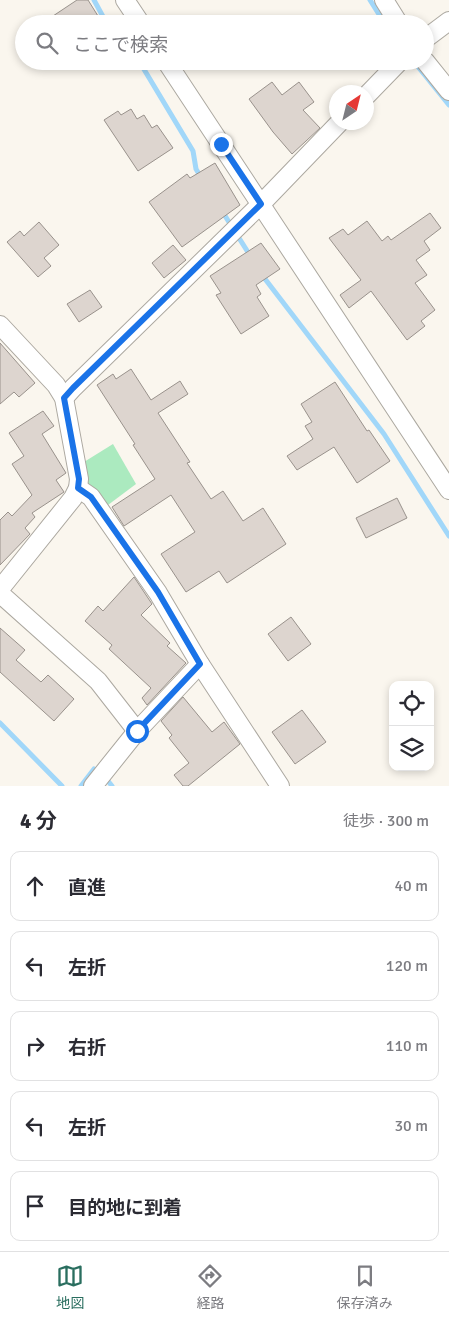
<!DOCTYPE html>
<html lang="ja">
<head>
<meta charset="utf-8">
<style>
	body { margin:0; font-family:Signika,"Noto Sans JP",sans-serif; background:#f2f2f3; color:#2b2b33 }
	.controls { position:absolute; right:15px; bottom:15px; display:grid; overflow:hidden; border-radius:10px; box-shadow:0 2px 8px #0003 }
	.controls button { width:45px; height:45px; display:grid; place-items:center; padding:0; border:0; border-bottom:1px solid #e1e1e2; background:#fff; color:#2b2b33; font:25px sans-serif }
	.compass { position:absolute; left:329px; top:85px; width:45px; height:45px; border-radius:50%; background:#fff; box-shadow:0 2px 8px #0003; rotate:35deg }
	.stop { position:absolute; width:15px; height:15px; margin:-11px; border:4px solid #1a73e8; border-radius:50%; background:#fff }
	.stop.end { background:#1a73e8; border-color:#fff; box-shadow:0 1px 5px #0008 }
	.list { margin:0; padding:0; list-style:none }
	h2 { display:flex; justify-content:space-between; align-items:center; height:65px; margin:0; padding:0 20px; font-size:21px }
	h2 small { font-size:16px; font-weight:400; color:#7c7c81 }
	.list li { display:grid; grid-template-columns:32px 1fr auto; gap:15px; align-items:center; box-sizing:border-box; height:70px; margin:0 10px 10px; padding:0 10px; border:1px solid #e1e1e2; border-radius:10px }
	.list b { display:block; font-size:19px; white-space:nowrap }
	.list em { font-size:16px; font-style:normal; color:#7c7c81 }
	.icon { flex:none; width:28px; height:28px; fill:none; stroke:currentColor; stroke-width:2; stroke-linecap:round; stroke-linejoin:round }
	.map { position:relative; flex:none; width:449px; height:786px; overflow:hidden }
	.search { position:absolute; background:#fff; box-shadow:0 2px 8px #0003; left:15px; right:15px; top:15px; height:55px; display:flex; align-items:center; gap:12px; box-sizing:border-box; padding:0 18px; border-radius:28px; color:#7c7c81; font-size:19px }
	.sheet { height:465px; background:#fff }
	nav { display:flex; justify-content:space-around; align-items:center; box-sizing:border-box; height:70px; border-top:1px solid #e1e1e2; background:#fff; font-size:14px; color:#7c7c81 }
	nav a { display:grid; justify-items:center; gap:2px }
	nav .on { color:#2a6e5f }
	.map>svg:first-child { display:block }
</style>
</head>
<body>
<div class="map">
<svg width="449" height="786" viewBox="0 0 449 786">
	<rect width="100%" height="100%" fill="#faf6ee"/>
	<path fill="#abeabf" d="M113 444 136 484 108 505 87 483 84 462Z"/>
	<g fill="none" stroke-linecap="round" stroke-linejoin="round">
		<g stroke="#a1d7f9" stroke-width="5">
			<path d="M94 0 107 24"/>
			<path d="M370 0 385 24"/>
			<path d="M139 61 193 151 196 169 202 179"/>
			<path d="M415 63 449 105"/>
			<path d="M222 211 251 257"/>
			<path d="M262 275 384 434 449 536"/>
			<path d="M0 723 62 786"/>
			<path d="M108 781 112 786"/>
			<path d="M81 786 94 769"/>
		</g>
	</g>
	<g fill="#ddd5cf" stroke="#99928c">
		<path d="M77 0H88L98 16 86 24H41Z"/>
		<path d="M272 82 282 95 299 82 314 102 303 110 320 128 292 154 273 132 249 99Z"/>
		<path d="M131 109 137 119 144 115 152 128 157 125 173 148 138 171 104 120 118 111 121 115Z"/>
		<path d="M215 163 240 205 182 247 149 202 187 174 190 178Z"/>
		<path d="M430 213 441 228 424 241 430 250 416 260 427 275 415 283 435 310 421 321 425 326 407 340 371 291 349 308 340 295 361 280 329 238 343 229 348 235 367 221 382 241 388 236 391 240Z"/>
		<path d="M39 222 59 245 44 258 51 266 38 277 7 242 20 231 24 236Z"/>
		<path d="M261 243 280 269 256 285 261 294 257 297 269 316 241 334 216 295 221 293 210 276Z"/>
		<path d="M173 245 186 260 164 278 152 263Z"/>
		<path d="M90 290 102 307 79 322 67 304Z"/>
		<path d="M0 343 35 383 19 397 14 392 0 404Z"/>
		<path d="M131 369 151 400 180 381 188 394 158 413 190 462 187 463 211 499 223 491 243 521 263 508 286 544 227 583 219 571 186 592 161 554 195 532 171 495 124 526 112 507 155 479 133 445 135 444 97 385 113 374 116 379Z"/>
		<path d="M335 382 367 431 369 430 390 461 357 483 334 447 297 470 287 456 313 439 305 426 312 422 301 404Z"/>
		<path d="M43 411 54 426 42 434 66 473 56 480 64 492 32 513 35 517 25 528 30 534 0 565V520L8 512 12 516 32 495 12 464 24 456 9 433Z"/>
		<path d="M397 498 407 518 366 538 356 518Z"/>
		<path d="M134 577 152 604 141 615 170 643 167 646 186 663 147 705 142 698 151 688 109 649 112 645 85 621 98 606 103 611Z"/>
		<path d="M291 617 311 644 288 661 268 634Z"/>
		<path d="M0 628 25 650 16 660 41 682 48 675 74 699 54 721 0 672Z"/>
		<path d="M183 697 212 732 224 722 240 744 188 786H183L174 775 189 763 169 738 172 735 161 721Z"/>
		<path d="M302 710 326 742 295 764 272 732Z"/>
	</g>
	<g fill="none" stroke-linecap="round" stroke-linejoin="round">
		<defs>
			<g id="minor">
				<path d="M125 0 141 24"/>
				<path d="M384 0 399 24"/>
				<path d="M425 39 449 21"/>
				<path d="M166 61 449 490"/>
				<path d="M425 61 449 91"/>
				<path d="M366 96 400 61"/>
				<path d="M0 325 56 385 64 398 79 479 78 488 73 498 0 589"/>
				<path d="M64 398 73 388 261 204 340 122"/>
				<path d="M78 488 91 497 158 593 200 664 280 786"/>
				<path d="M0 596 5 598 98 681 137 731"/>
				<path d="M93 786 137 731 200 664"/>
			</g>
		</defs>
		<use href="#minor" stroke="#aca8a0" stroke-width="20"/>
		<use href="#minor" stroke="#fff" stroke-width="18"/>
	</g>
	<g fill="none" stroke-linecap="round" stroke-linejoin="round">
		<path stroke="#1a73e8" stroke-width="6" d="M137 731 200 664 158 592 91 497 78 488 79 479 64 398 73 388 261 204 221 144"/>
	</g>
</svg>
<div class="controls">
<button><svg class="icon" aria-label="locate" viewBox="0 0 24 24"><circle cx="12" cy="12" r="6"/><path d="M12 2v4M12 18v4M2 12h4M18 12h4"/></svg></button>
<button><svg class="icon" aria-label="layers" viewBox="0 0 24 24"><path d="M12 4l9 5-9 5-9-5zM3 14l9 5 9-5"/></svg></button>
</div>
<svg class="compass" viewBox="-18 -18 36 36"><path d="M0-13l5 13h-10z" fill="#e53935"/><path d="M0 13l5-13h-10z" fill="#7c7c81"/></svg>
<div class="stop" style="left:137px;top:731px"></div>
<div class="stop end" style="left:221px;top:144px"></div>
<div class="search"><svg class="icon" aria-label="search" viewBox="0 0 24 24"><circle cx="10" cy="10" r="6"/><path d="M15 15l6 6"/></svg>ここで検索</div>
</div>
<section class="sheet">
<h2>4 分<small>徒歩 · 300 m</small></h2>
<ul class="list">
<li><svg class="icon" aria-label="ahead" viewBox="0 0 24 24"><path d="M12 20V5M6 11l6-6 6 6"/></svg><div><b>直進</b></div><em>40 m</em></li>
<li><svg class="icon" aria-label="left" viewBox="0 0 24 24"><path d="M17 20v-9H6M10 6l-5 5 5 5"/></svg><div><b>左折</b></div><em>120 m</em></li>
<li><svg class="icon" aria-label="right" viewBox="0 0 24 24"><path d="M7 20v-9h11M14 6l5 5-5 5"/></svg><div><b>右折</b></div><em>110 m</em></li>
<li><svg class="icon" aria-label="left" viewBox="0 0 24 24"><path d="M17 20v-9H6M10 6l-5 5 5 5"/></svg><div><b>左折</b></div><em>30 m</em></li>
<li><svg class="icon" aria-label="arrive" viewBox="0 0 24 24"><path d="M6 21V4h12l-3 4 3 4H6"/></svg><div><b>目的地に到着</b></div></li>
</ul>
</section>
<nav>
<a class="on"><svg class="icon" aria-label="map" viewBox="0 0 24 24"><path d="M3 6l6-2 6 2 6-2v14l-6 2-6-2-6 2zM9 4v14M15 6v14"/></svg>地図</a>
<a><svg class="icon" aria-label="directions" viewBox="0 0 24 24"><path d="M12 3l9 9-9 9-9-9zM9 14v-3h6M13 9l2 2-2 2"/></svg>経路</a>
<a><svg class="icon" aria-label="saved" viewBox="0 0 24 24"><path d="M7 4h10v16l-5-4-5 4z"/></svg>保存済み</a>
</nav>
</body>
</html>
